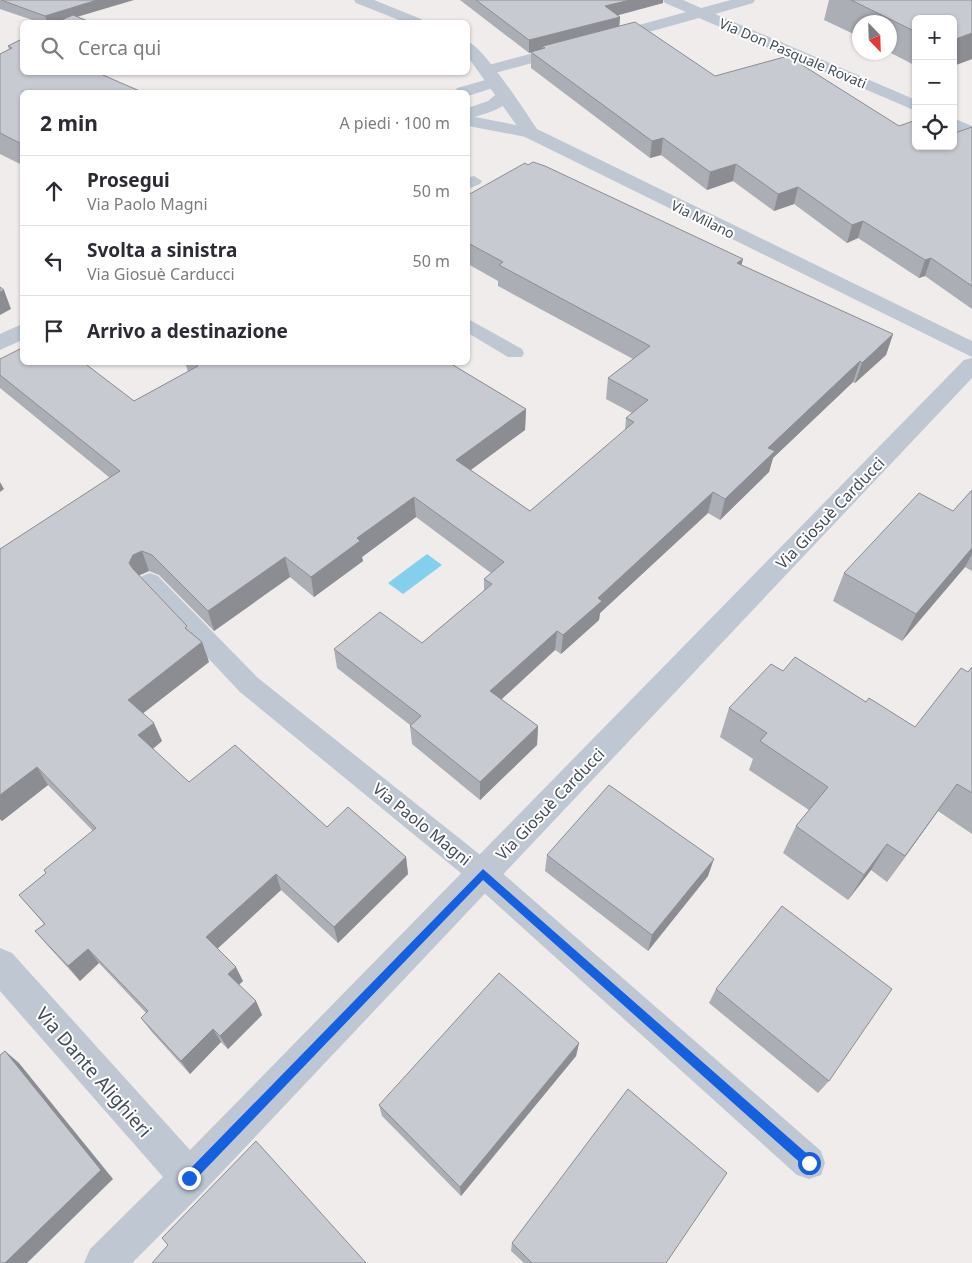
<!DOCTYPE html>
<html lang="it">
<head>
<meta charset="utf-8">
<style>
	body { margin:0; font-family:"Noto Sans",sans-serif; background:#f2f2f3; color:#2b2b33 }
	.controls { position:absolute; right:15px; top:15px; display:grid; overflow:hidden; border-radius:8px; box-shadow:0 1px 4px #0004 }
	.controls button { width:45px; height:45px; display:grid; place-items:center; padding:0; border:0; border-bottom:1px solid #e1e1e2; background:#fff; color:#2b2b33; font:25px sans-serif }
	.compass { position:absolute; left:852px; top:15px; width:45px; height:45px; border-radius:50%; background:#fff; box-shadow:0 1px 4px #0004; rotate:157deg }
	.stop { position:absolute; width:15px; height:15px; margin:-11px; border:4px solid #1560df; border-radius:50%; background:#fff }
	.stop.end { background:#1560df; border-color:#fff; box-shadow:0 1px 5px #0008 }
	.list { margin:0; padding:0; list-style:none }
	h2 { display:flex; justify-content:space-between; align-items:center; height:65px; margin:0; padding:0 20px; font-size:21px }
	h2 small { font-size:16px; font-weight:400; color:#7c7c81 }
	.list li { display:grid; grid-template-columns:32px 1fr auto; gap:15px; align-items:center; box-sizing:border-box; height:70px; padding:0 20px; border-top:1px solid #e1e1e2 }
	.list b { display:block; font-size:19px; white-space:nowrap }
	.list p { margin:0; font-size:16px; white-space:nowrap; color:#7c7c81 }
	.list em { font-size:16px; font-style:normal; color:#7c7c81 }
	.icon { flex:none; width:28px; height:28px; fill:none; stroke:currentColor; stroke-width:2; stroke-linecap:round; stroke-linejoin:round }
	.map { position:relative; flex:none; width:972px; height:1263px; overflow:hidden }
	.search { position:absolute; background:#fff; box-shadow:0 1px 4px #0004; left:20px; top:20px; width:450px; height:55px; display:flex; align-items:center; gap:12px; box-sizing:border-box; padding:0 18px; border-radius:8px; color:#7c7c81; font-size:19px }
	.panel { position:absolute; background:#fff; box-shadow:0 1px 4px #0004; left:20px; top:90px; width:450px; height:275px; border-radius:8px }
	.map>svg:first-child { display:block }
</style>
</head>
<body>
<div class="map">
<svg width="972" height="1263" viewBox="0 0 972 1263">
	<rect width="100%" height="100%" fill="#efeceb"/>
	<path fill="#83d0ed" d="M427 554 442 565 403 594 388 583Z"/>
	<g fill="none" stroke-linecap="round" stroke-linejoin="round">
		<g fill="#bec7d2" fill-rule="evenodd">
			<path d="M474 176 482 181 480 184 468 189V178Z"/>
			<path d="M468 319 522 349 524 353 522 357H508L468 333Z"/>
			<path d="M150 573 158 576 258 678 493 865 821 1151 825 1163 821 1175 809 1179 797 1175 473 883 240 692 142 588 139 582 142 576Z"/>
		</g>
		<g fill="#bec7d2" fill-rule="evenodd">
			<path d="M663 0H683L701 8 731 0H755L753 3 715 14 916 100V111L699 18 609 43 601 38 603 35 686 12 665 3Z"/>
			<path d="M568 44 574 46 576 49 574 52 487 75 479 70 481 67Z"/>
			<path d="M496 77 502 79 504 82 502 85 468 96V92H455L457 88Z"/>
			<path d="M505 91 511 92 513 96C504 109 490 112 475 117L537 129 540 133 537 137 531 138 468 126V108L488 101 499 92Z"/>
			<path d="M953 118 972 126V138L953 130Z"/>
			<path d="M22 324V340L0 350V334Z"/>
			<path d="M972 358V378L203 1192 132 1263H84L90 1249 163 1177 0 991V948L12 953 190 1150 964 360Z"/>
		</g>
		<g fill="#bec7d2" fill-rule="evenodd">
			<path d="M354 0H374L421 19 424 22H404L356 3Z"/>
			<path d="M468 42C483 46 526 113 537 129L972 341V357L525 137 468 57Z"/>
		</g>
	</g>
	<g fill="#acaeb5">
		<path d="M0 0 78 17 90 22H38L0 9Z"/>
		<path d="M460 0H663V3L618 15 620 17 619 26 715 76 899 126 955 133 972 127V309L925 276 919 278 858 238 847 243 794 204 774 211 733 181 707 190 661 155 650 158 531 68V52L529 53Z"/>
		<path d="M829 0H972V59L953 66V19H916V66L889 52 890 22H860V37L824 20Z"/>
		<path d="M22 39V165L0 154V54L9 49 8 46Z"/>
		<path d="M468 195 743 259 741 265 893 334 886 355 855 383 853 382 773 458 769 472 720 520 708 513 600 613 599 620 561 654 555 650 501 699 538 726 537 745 480 800 412 744 410 726V725L337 668 334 649 422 643 484 591V579L491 573 416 517 362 557 363 561 314 597 290 577 214 631 159 575 149 571 140 575V577L188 630 202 642 209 662 143 713 162 741 153 749 189 782 327 827 406 857 408 874 338 943 281 890 217 948 243 981 239 985 256 1001 262 1015 228 1049 221 1042 190 1074 151 1031 141 1018 146 1013 99 963 80 981 48 946 35 931 44 924 19 895 46 873 44 870 93 831 48 785 2 821 0 819V549L110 478 0 388V359L134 401 188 372 185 362H448L526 409 525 430 470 470 530 511 625 431 626 418 632 413 606 399 608 378 633 359 498 286V281L468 264Z"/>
		<path d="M972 490V571L965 567 902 641 833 601 844 573 953 511Z"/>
		<path d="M972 667V834L938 811 887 882 871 870 848 900 783 853 796 826 809 810 749 770 753 759 720 737 729 708 783 671 866 702 915 727 968 672Z"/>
		<path d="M547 855 708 876 648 951 545 871Z"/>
		<path d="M716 989 829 1081 818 1093 709 1003Z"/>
		<path d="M579 1043 576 1056 461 1196 382 1116 379 1105Z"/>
		<path d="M512 1243 666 1263H524L511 1251Z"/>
	</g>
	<g fill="#8c8d93">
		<path d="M97 0H134L60 22H47L45 16Z"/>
		<path d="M630 0H663V3L604 19 605 6Z"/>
		<path d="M620 17 619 29 543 46 542 49 529 53V40Z"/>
		<path d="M972 33V59L953 66V40Z"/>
		<path d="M663 138 661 155 650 158 652 141Z"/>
		<path d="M736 164 733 181 707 190 710 172Z"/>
		<path d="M798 187 794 204 774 211 778 194Z"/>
		<path d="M863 221 858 238 847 243 852 225Z"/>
		<path d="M931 258 925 276 919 278 925 260Z"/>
		<path d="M743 259 738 279 737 263Z"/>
		<path d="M4 290 11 309 0 315V292Z"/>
		<path d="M893 334 886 355 855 383 862 363Z"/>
		<path d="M860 361 853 382 773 458 769 472 720 520 725 499 768 448Z"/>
		<path d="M526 409 525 430 456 481V460Z"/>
		<path d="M0 482 4 489 0 492Z"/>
		<path d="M713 492 708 513 600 613 599 620 561 654 563 635 598 598Z"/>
		<path d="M414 497 416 517 362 557 363 561 314 597 311 577 357 538Z"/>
		<path d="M972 548V554L965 567 902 641 916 614Z"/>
		<path d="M142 551 149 571 140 575 137 583 129 563 133 555Z"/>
		<path d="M285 557 290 577 214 631 208 611Z"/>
		<path d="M557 631 555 650 490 710V691Z"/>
		<path d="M202 642 209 662 137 718 128 700Z"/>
		<path d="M154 723 162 741 147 753 138 735Z"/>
		<path d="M538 726 537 745 480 800V782Z"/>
		<path d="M37 767 48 785 2 821 0 819V795Z"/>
		<path d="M957 784 938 811 887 882 905 856Z"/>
		<path d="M887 844 871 870 848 900 864 875Z"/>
		<path d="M406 857 408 874 338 943 334 927Z"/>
		<path d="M714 859 708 876 648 951 652 935Z"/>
		<path d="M276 874 281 890 214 952 206 937Z"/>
		<path d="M88 949 99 963 80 981 68 966Z"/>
		<path d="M236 967 243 981 235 988 228 974Z"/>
		<path d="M256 1001 262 1015 228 1049 220 1036Z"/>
		<path d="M213 1029 221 1042 190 1074 181 1061Z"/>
		<path d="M579 1043 576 1056 461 1196 460 1187Z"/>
		<path d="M5 1051 19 1063 113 1179 27 1263H5Z"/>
	</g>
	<g fill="#c8cad2" stroke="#8c8d93">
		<path d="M1 0H97L45 16Z"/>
		<path d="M476 0H630L605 6 620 17 529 40Z"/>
		<path d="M851 0H972V33L953 40V19H916V32Z"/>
		<path d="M73 15 90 22H57Z"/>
		<path d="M635 22 715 76 788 56 899 126 916 120V146H953V132L955 133 972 127V286L931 258 925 260 863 221 852 225 798 187 778 194 736 164 710 172 663 138 652 141 531 52 545 48 543 46Z"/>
		<path d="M22 39V72H96L142 92H22V144L0 133V54L12 48 8 46Z"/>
		<path d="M533 162 545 166 743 259 737 263 893 334 862 363 860 361 768 448 775 451 725 499 713 492 598 598 602 601 563 635 557 631 490 691 538 726 480 782 410 726 421 716 334 649 380 612 422 643 492 584 484 579 504 562 414 497 357 538 360 541 311 577 285 557 208 611 152 555 142 551 133 555 129 563 133 569 187 626 185 628 202 642 128 700 154 723 138 735 189 782 235 745 327 827 348 807 406 857 334 927 276 874 206 937 236 967 228 974 256 1001 220 1036 213 1029 181 1061 141 1018 148 1011 88 949 68 966 35 931 45 924 19 895 46 873 44 870 96 828 37 767 0 795V549L120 471 0 375V359L22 348V362H83L134 401 198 366 193 362H448L526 409 456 460 530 511 634 422 626 418 648 400 608 378 650 346 499 265 503 262 468 243V195L525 163 528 165Z"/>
		<path d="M0 287 4 290 0 292Z"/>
		<path d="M972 490V548L916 614 844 573 919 493 953 511Z"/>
		<path d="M795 657 866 702 869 698 915 727 961 668 968 672 972 667V793L957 784 905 856 887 844 864 875 796 826 828 787 760 741 767 733 729 708 771 664 783 671Z"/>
		<path d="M609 785 714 859 652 935 547 855Z"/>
		<path d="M782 906 892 989 829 1081 716 989Z"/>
		<path d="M499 973 579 1043 460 1187 379 1105Z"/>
		<path d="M5 1051 101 1170 5 1263H0V1055Z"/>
		<path d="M628 1089 727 1173 666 1263H532L512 1243Z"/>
		<path d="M256 1141 366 1263H152L168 1245 162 1238Z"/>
	</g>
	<path fill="#1560df" d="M483 869 813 1159V1167H805L483 880 193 1182H185V1174Z"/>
	<g text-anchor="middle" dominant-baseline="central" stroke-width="4" stroke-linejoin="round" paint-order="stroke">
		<g font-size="14" fill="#444e59" stroke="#fff">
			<text transform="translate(793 53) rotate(23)">Via Don Pasquale Rovati</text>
			<text transform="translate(703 219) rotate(26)">Via Milano</text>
		</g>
		<g font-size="16" fill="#444e59" stroke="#fff">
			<text transform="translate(830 513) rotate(-46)">Via Giosuè Carducci</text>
			<text transform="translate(550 804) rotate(-46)">Via Giosuè Carducci</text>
			<text transform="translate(422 824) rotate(39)">Via Paolo Magni</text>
		</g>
		<g font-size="19" fill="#444e59" stroke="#fff">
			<text transform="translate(94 1072) rotate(49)">Via Dante Alighieri</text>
		</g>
	</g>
</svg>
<div class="controls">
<button>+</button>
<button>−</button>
<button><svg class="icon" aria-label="locate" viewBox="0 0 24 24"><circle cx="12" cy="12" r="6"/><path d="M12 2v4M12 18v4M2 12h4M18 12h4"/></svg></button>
</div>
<svg class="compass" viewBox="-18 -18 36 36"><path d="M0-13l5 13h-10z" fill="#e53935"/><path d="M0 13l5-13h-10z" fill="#7c7c81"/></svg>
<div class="stop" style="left:809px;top:1163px"></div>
<div class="stop end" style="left:189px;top:1178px"></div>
<div class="search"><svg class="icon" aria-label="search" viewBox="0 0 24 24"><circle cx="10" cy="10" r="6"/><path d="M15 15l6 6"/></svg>Cerca qui</div>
<section class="panel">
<h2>2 min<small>A piedi · 100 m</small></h2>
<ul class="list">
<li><svg class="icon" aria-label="ahead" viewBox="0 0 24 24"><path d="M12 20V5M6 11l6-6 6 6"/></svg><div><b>Prosegui</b><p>Via Paolo Magni</p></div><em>50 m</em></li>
<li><svg class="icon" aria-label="left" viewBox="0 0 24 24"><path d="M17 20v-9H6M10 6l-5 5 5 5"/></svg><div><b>Svolta a sinistra</b><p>Via Giosuè Carducci</p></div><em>50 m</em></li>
<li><svg class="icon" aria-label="arrive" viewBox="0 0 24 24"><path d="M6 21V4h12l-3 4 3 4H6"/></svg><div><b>Arrivo a destinazione</b></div></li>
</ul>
</section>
</div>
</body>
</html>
